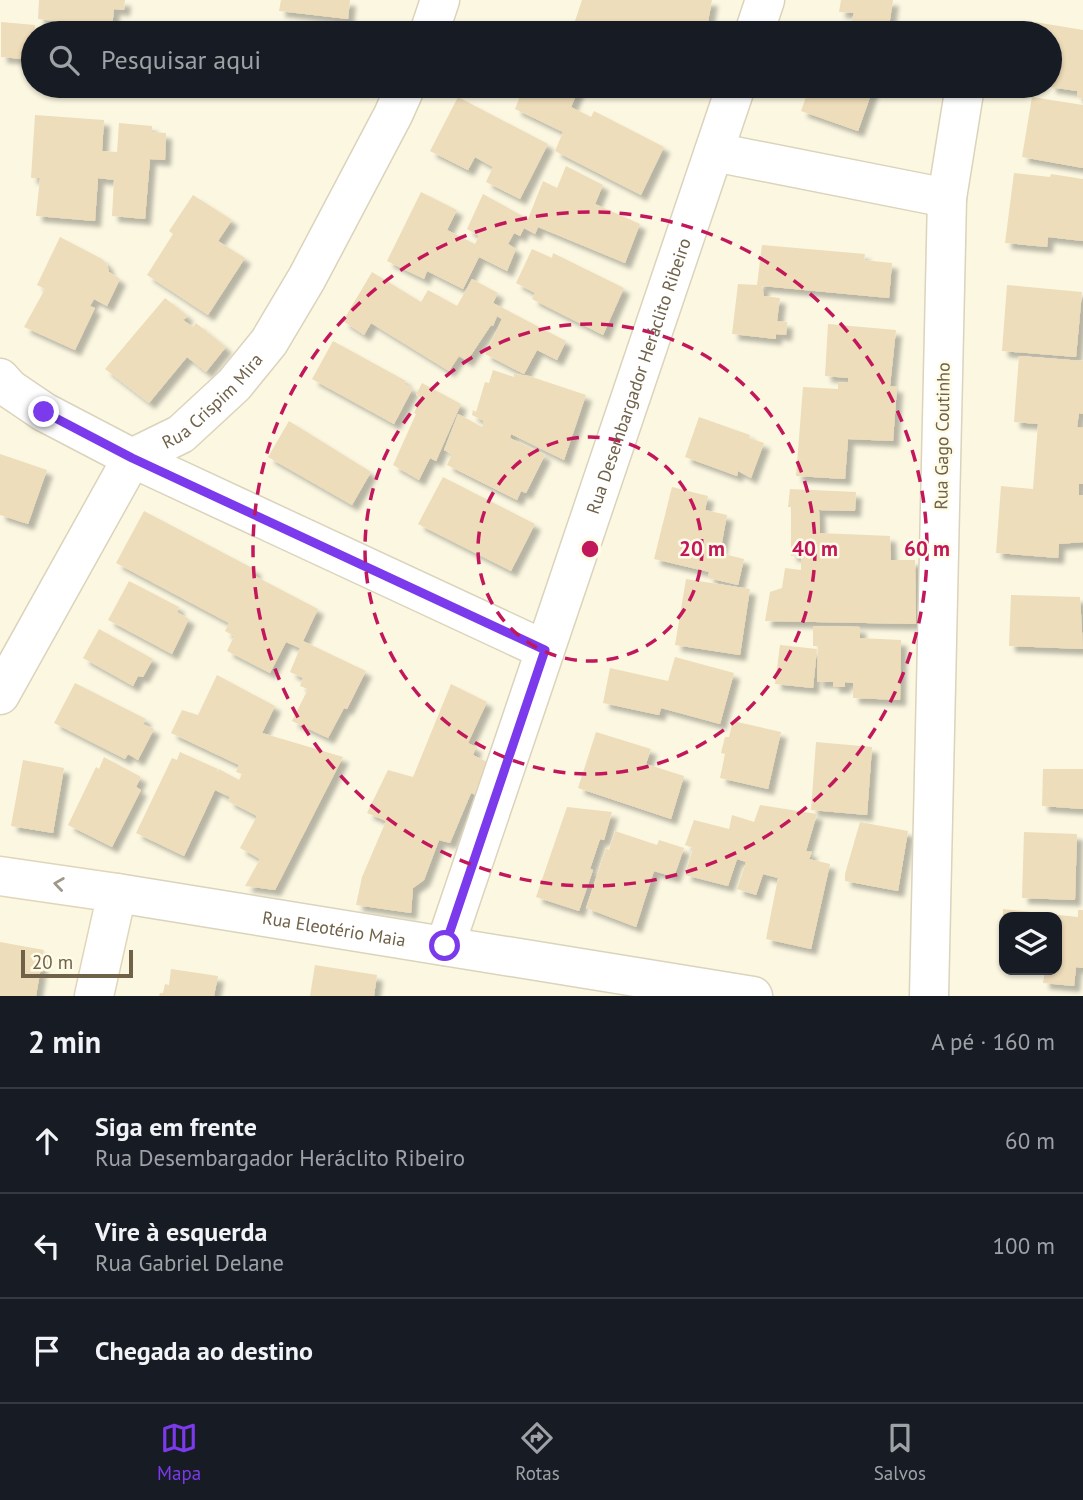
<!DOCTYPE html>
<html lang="pt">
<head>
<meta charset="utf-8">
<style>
	body { margin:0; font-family:"PT Sans",sans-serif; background:#20242c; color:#f1f3f6 }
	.controls { position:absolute; right:21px; bottom:21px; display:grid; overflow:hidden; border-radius:14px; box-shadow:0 2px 5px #0004 }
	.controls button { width:63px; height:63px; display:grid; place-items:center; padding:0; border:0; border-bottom:2px solid #363941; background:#171b24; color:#f1f3f6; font:35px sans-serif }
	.scale { position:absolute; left:21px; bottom:18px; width:112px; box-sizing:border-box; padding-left:7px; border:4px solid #706149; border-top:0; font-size:19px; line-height:24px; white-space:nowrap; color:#706149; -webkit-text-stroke:5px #fefbe6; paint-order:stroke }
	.stop { position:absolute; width:21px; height:21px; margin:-16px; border:5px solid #7c3aed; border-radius:50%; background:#fff }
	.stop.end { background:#7c3aed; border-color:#fff; box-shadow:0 2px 7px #0008 }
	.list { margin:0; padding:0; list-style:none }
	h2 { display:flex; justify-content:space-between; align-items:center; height:91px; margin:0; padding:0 28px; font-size:30px }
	h2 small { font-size:23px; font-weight:400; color:#9ea1a6 }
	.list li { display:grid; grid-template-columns:46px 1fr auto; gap:21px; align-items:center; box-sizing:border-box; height:105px; padding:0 28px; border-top:2px solid #363941 }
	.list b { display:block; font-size:26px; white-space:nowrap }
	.list p { margin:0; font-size:23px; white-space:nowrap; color:#9ea1a6 }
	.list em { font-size:23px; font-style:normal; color:#9ea1a6 }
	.icon { flex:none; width:38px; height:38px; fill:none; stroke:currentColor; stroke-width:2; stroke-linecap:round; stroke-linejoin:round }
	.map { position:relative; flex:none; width:1083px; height:996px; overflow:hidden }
	.search { position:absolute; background:#171b24; box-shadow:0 2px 5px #0004; left:21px; right:21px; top:21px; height:77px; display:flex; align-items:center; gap:18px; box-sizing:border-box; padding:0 24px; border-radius:38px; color:#9ea1a6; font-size:26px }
	.sheet { height:406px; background:#171b24 }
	nav { display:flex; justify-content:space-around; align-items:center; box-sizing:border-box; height:98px; border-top:2px solid #363941; background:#171b24; font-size:19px; color:#9ea1a6 }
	nav a { display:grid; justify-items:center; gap:4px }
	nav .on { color:#7c3aed }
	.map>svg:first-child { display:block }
</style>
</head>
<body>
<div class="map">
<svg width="1083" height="996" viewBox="0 0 1083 996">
	<defs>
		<filter id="shadow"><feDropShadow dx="6" dy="6" stdDeviation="2" flood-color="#0004"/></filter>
	</defs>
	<rect width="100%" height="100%" fill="#fbf7e1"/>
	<g fill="#eeddba" filter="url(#shadow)">
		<path d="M39 0H125L124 10 114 9 112 28 38 19Z"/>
		<path d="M281 0H350L348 19 279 11Z"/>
		<path d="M582 0H712L706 33H580L572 30Z"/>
		<path d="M841 0H893L888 33H848L854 13 839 12Z"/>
		<path d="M1 22 35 25 33 60 1 57Z"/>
		<path d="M1035 22 1083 30V99L1077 97V91L1050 87V33H1034Z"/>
		<path d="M524 86H580L571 107 591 117 594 111 664 147 641 195 555 151 563 132 515 109Z"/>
		<path d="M810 86H874L858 131 801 111Z"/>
		<path d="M458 97 548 144 520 199 486 182 493 167 475 157 468 170 430 151Z"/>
		<path d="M1032 97 1083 105V168L1022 157Z"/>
		<path d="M35 115 104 120 102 151 117 152 119 123 152 126V132L166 133 165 160 150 159 145 219 112 216 114 180 98 178 95 221 36 216 40 178H31Z"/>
		<path d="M566 166 603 185 595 204 640 224 625 263 538 227 535 234 524 228 520 236 514 233 508 244 516 249 507 271 479 257 463 289 427 271 424 279 387 261 421 192 457 210 447 230 475 244 479 236 467 229 483 194 528 219 543 181 557 188Z"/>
		<path d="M1014 173 1050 177 1051 174 1083 179V241L1048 237 1047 247 1005 243Z"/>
		<path d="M193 195 232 220 218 241 245 258 208 315 147 275 173 234 169 231Z"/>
		<path d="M60 237 102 259 107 264 109 272 120 279 107 306 94 299 90 306 95 308 75 350 24 327 45 289 37 285Z"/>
		<path d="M762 245 865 254 864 260 892 263 889 298 762 286 764 296 780 298 777 321 787 322 786 335 776 334V339L732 334 738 284 757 285Z"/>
		<path d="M532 249 552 258 553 253 624 288 603 335 532 299 535 293 516 283Z"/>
		<path d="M372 272 421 302 428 290 457 306 472 279 498 293 493 303 566 341 557 360 537 350 524 374 485 354 502 319 497 316 493 326 491 325 467 361 459 356 449 371 371 323 364 335 343 321Z"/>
		<path d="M1007 285 1082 292 1076 357 1002 351Z"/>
		<path d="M165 298 188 316 183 320 193 327 196 323 226 347 206 372 187 357 149 403 105 369Z"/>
		<path d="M828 324 896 330 890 386 897 387 893 441 848 439 845 479 796 476 803 387 838 389V382L848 383V378L825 376Z"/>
		<path d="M333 341 406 381 404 384 413 388 394 424 312 379Z"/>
		<path d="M1019 356 1083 361V414L1079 413 1077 427 1083 428V484H1079V495H1083V542L1059 544 1058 558 996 553 1001 486 1033 489 1038 424 1014 422Z"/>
		<path d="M493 370 514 377V374L529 376 586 395 564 460 511 434 510 438 545 455 526 493 521 491 517 500 447 465 452 454 444 450 458 414 482 427 484 421 472 415 473 410 476 412 485 382 489 383Z"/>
		<path d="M422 383 461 404 436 461 430 458 419 480 393 465 416 414 414 413 421 398 416 395Z"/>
		<path d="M699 417 750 435 749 438 764 443 751 478 738 471 737 476 685 457Z"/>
		<path d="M289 421 371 472 352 505 268 457Z"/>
		<path d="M0 454 47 470 28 524 0 515Z"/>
		<path d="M443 477 535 524 511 571 418 524Z"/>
		<path d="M672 487 708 496 705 510 727 515 720 553 744 559 738 585 708 578 709 572 654 559Z"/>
		<path d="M790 489 856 492 855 511 819 510 820 533 890 536 891 560H915L916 624 765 621 770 592 782 588 785 568 801 570V555L791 556V507H788Z"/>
		<path d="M144 511 256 570 253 575 318 609 303 641 366 671 347 709 344 708 328 738 292 721 308 689 300 686 303 678 290 672 300 648 286 642 270 673 227 651 234 636 225 631 229 623 116 563Z"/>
		<path d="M686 579 750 589 740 655 675 645Z"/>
		<path d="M129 581 179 607 177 612 189 619 172 654 108 620Z"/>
		<path d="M1011 595 1080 597 1083 649 1009 646Z"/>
		<path d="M813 626 860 627V638L901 640 900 700 853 698V683L845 682V687H833V682H817L818 646H813Z"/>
		<path d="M99 629 153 659 143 677 138 676 133 686 83 658Z"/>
		<path d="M780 645 817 649 813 688 775 684Z"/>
		<path d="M675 657 734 673 720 724 661 708 659 715 603 703 610 668 668 681Z"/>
		<path d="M217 675 275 706 262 733 343 757 275 890 245 886 260 859 240 848 257 816 228 801 230 797 215 790 184 856 136 833 172 758 177 760 180 752 218 769 215 776 219 769 239 780 242 774 236 772 239 765 171 733 182 710 198 715Z"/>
		<path d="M75 683 146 719 143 724 154 729 138 760 128 754 125 759 54 723Z"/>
		<path d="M451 684 487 702 468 743 476 747 473 755 487 762 476 795 471 793 450 843 439 840 424 880 413 888 411 913 356 905 362 877 386 821 367 813 388 770 413 777Z"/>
		<path d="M733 721 781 732 768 789 720 778 725 754 721 753 725 737H729Z"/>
		<path d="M596 732 651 749 646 764 684 776 671 819 578 788Z"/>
		<path d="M816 742 872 747 867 815 811 810Z"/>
		<path d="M104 757 141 777 136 787 141 790 112 847 68 825 96 767 99 769Z"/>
		<path d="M23 760 64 768 53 833 11 826Z"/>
		<path d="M1043 769H1083V809L1042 806Z"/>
		<path d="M760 805 817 814 806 851 812 852 809 859 830 864 811 949 766 939 778 878 763 874 756 895 737 889 746 862 737 859 728 886 685 875 693 848 685 845 694 820 729 829 732 815 754 822Z"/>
		<path d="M567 807 612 812 604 840 600 839 590 869 593 870 579 911 536 897Z"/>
		<path d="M860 822 908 831 898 891 845 881V874Z"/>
		<path d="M615 831 657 845 659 840 684 848 674 877 654 871 636 927 586 908 606 848 609 850Z"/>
		<path d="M1024 832 1077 834 1075 900 1022 898Z"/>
		<path d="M1003 909 1078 917V910H1083V968L1076 967 1074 986 1043 983 1045 970H1057V917H1003Z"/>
		<path d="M1002 918H1004V953L999 952Z"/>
		<path d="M0 942 44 950 36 996H0Z"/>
		<path d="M315 965 377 975 374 996H310Z"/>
		<path d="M171 969 218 976 214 996H159L160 993H163L165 984 169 985Z"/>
	</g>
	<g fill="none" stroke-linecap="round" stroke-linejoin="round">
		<defs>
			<g id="street">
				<path d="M429 33 440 0"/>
				<path d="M754 33 765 0"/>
				<path d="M714 152 947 198 929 996"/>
				<path d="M947 198 965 86"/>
				<path d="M0 378 10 389 44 412 132 458 545 650"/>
				<path id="s1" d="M0 695 132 458 181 434 234 385 269 342 307 278 393 115 406 86"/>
				<path id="s2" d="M117 893 753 996"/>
				<path id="s3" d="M445 946 736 86"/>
			</g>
			<path id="secondary" d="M0 876 117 893 94 996"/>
		</defs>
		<use href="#street" stroke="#dbd3bb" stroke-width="41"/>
		<use href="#secondary" stroke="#e0d5b9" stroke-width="41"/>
		<use href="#street" stroke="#fff" stroke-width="38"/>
		<use href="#secondary" stroke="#fff" stroke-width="38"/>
	</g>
	<defs><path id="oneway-chevron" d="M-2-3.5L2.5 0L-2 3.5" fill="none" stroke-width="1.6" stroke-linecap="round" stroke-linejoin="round" transform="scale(1.75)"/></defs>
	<use stroke="#a29889" href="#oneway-chevron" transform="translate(59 884) rotate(-172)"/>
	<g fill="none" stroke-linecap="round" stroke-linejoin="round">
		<path stroke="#7c3aed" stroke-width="9" d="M44 412 132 458 545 650 445 946"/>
	</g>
	<g fill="none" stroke="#c2185b" stroke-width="3.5" stroke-dasharray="12 9">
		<circle cx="590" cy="549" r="112"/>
		<circle cx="590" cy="549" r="225"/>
		<circle cx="590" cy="549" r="337"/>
	</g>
	<g text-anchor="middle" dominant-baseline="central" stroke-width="5" stroke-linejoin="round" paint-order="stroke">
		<g font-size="18" fill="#706149" stroke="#fefbe6">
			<text stroke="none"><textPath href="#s3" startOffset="602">Rua Desembargador Heráclito Ribeiro</textPath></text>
			<text stroke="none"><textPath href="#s1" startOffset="371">Rua Crispim Mira</textPath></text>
			<text transform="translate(942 436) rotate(-89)">Rua Gago Coutinho</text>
			<text stroke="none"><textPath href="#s2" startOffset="220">Rua Eleotério Maia</textPath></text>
		</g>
	</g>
	<circle cx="590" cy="549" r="10" fill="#c2185b" stroke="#fefbe6" stroke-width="3.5"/>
	<g font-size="21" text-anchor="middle" font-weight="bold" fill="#c2185b" stroke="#fefbe6" stroke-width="5" stroke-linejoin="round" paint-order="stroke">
		<text x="702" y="556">20 m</text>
		<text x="815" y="556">40 m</text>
		<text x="927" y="556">60 m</text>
	</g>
</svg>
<div class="controls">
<button><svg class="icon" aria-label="layers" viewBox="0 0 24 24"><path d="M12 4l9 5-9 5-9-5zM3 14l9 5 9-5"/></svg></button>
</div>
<div class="scale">20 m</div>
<div class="stop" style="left:445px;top:946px"></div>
<div class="stop end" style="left:44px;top:412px"></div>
<div class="search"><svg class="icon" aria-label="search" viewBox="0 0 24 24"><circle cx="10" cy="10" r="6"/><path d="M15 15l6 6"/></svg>Pesquisar aqui</div>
</div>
<section class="sheet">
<h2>2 min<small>A pé · 160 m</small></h2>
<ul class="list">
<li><svg class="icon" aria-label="ahead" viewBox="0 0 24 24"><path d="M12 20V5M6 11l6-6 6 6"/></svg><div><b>Siga em frente</b><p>Rua Desembargador Heráclito Ribeiro</p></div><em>60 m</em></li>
<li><svg class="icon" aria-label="left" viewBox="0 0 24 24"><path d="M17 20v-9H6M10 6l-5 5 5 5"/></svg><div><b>Vire à esquerda</b><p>Rua Gabriel Delane</p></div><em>100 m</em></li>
<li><svg class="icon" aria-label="arrive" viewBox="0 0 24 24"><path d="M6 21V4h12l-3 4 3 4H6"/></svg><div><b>Chegada ao destino</b></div></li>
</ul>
</section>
<nav>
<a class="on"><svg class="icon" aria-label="map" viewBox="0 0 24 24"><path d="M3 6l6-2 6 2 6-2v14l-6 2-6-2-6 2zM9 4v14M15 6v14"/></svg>Mapa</a>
<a><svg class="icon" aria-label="directions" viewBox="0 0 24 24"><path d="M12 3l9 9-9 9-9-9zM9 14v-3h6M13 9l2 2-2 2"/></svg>Rotas</a>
<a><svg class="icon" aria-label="saved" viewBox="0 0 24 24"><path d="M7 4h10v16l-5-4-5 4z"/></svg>Salvos</a>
</nav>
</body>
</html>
